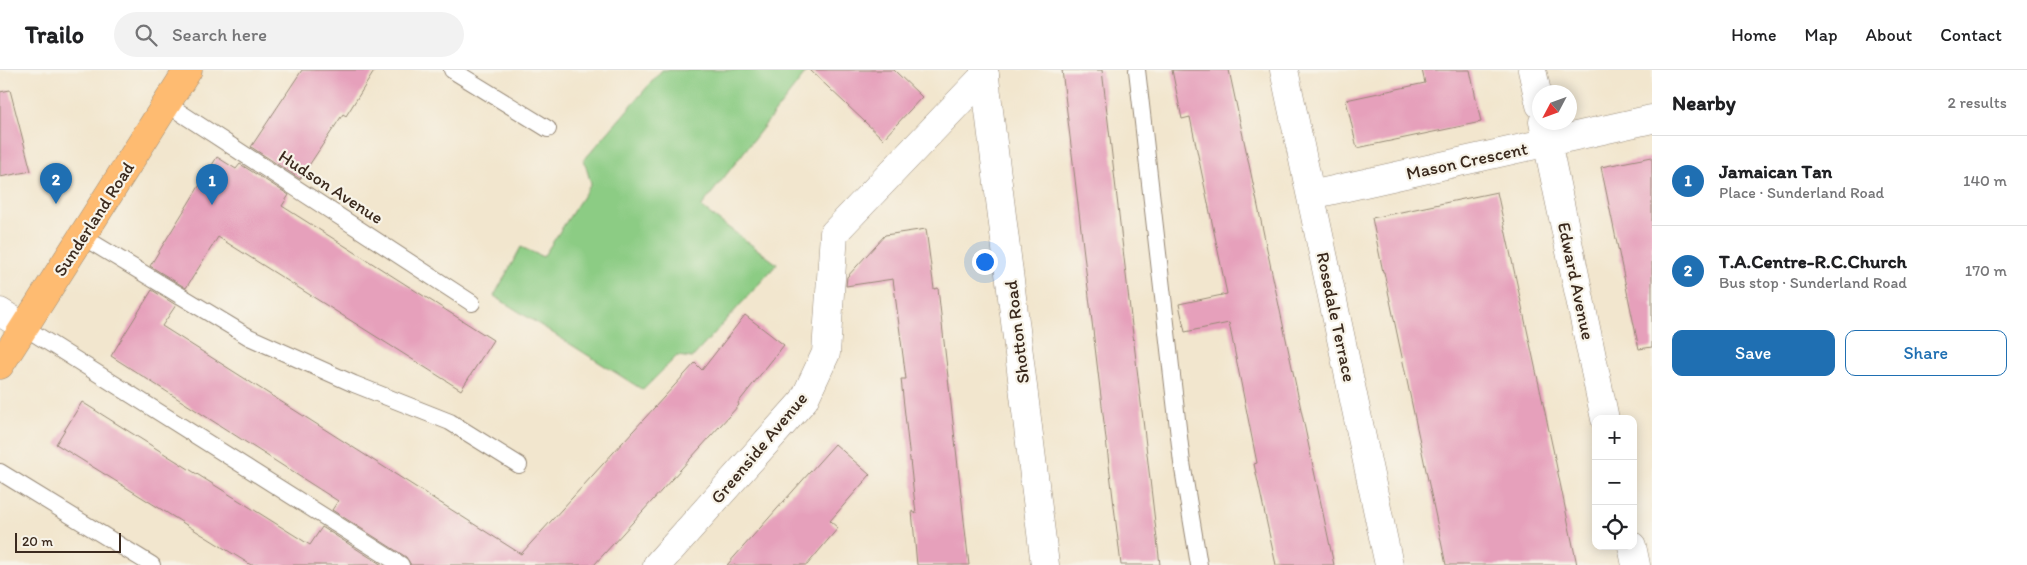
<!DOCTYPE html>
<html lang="en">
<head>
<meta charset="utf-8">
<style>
	body { margin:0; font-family:Itim,sans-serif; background:#f2f2f2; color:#202124 }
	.controls { position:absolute; right:15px; bottom:15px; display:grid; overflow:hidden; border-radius:10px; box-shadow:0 2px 12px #0003 }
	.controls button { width:45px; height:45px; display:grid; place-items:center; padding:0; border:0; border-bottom:1px solid #e0e0e0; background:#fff; color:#202124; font:25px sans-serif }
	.compass { position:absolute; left:1532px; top:15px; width:45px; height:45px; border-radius:50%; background:#fff; box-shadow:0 2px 12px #0003; rotate:229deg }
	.scale { position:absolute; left:15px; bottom:12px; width:106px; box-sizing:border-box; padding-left:5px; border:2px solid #3b2a1e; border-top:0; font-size:14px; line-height:18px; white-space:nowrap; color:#3b2a1e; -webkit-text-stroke:4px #f7f3e8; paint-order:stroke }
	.you { position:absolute; left:984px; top:191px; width:18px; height:18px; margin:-12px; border:4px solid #fff; border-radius:50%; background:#1a73e8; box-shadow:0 0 0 8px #1a73e833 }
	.badge { display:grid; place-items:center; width:32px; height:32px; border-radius:50%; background:#1f6fb2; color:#fff; font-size:16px; font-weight:700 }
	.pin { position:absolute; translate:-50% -41px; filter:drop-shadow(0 1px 2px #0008) }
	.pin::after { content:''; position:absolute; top:26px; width:18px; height:15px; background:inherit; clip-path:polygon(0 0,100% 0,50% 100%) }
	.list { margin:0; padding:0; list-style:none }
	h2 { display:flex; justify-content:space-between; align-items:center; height:65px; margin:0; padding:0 20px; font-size:21px }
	h2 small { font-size:16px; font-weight:400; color:#757577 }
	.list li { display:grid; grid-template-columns:32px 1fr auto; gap:15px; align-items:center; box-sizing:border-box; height:90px; padding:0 20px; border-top:1px solid #e0e0e0 }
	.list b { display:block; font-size:19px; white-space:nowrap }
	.list p { margin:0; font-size:16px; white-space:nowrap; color:#757577 }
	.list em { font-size:16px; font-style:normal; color:#757577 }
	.actions { display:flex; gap:10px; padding:15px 20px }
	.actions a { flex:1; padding:11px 0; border:1px solid #1f6fb2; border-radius:10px; text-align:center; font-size:18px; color:#1f6fb2 }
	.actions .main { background:#1f6fb2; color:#fff }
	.icon { flex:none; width:28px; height:28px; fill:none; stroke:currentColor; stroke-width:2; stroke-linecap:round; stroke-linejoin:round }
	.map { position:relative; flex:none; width:1652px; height:495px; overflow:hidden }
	header { display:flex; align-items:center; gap:30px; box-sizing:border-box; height:70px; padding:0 25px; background:#fff; border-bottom:1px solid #e0e0e0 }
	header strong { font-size:24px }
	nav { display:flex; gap:28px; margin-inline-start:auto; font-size:18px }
	.search { width:350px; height:45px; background:#f2f2f2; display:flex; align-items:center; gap:12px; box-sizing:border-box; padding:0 18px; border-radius:28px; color:#757577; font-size:19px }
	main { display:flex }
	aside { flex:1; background:#fff }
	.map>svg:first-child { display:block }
</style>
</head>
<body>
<header>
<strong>Trailo</strong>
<div class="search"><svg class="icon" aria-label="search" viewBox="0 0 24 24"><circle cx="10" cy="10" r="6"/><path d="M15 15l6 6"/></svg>Search here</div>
<nav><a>Home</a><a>Map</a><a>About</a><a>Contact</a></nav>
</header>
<main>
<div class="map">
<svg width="1652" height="495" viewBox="0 0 1652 495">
	<rect width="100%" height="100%" fill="#f7f3e8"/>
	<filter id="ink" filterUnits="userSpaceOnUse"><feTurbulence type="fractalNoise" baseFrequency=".02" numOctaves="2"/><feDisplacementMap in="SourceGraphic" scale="10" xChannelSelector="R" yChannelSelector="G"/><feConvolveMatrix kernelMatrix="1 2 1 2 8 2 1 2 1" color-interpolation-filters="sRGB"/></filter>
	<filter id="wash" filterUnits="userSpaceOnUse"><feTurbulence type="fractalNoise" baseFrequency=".0096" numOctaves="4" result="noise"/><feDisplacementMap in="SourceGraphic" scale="20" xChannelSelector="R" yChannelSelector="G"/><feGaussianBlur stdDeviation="1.12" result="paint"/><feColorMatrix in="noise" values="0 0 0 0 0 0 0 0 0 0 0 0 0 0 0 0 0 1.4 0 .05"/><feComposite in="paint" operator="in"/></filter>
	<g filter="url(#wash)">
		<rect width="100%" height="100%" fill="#f2e6ce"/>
		<path fill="#8ccc84" stroke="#647b51" d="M662 0H808L701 137 777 194 692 288 677 286 643 320 494 226 521 177 543 187 591 114 584 90Z"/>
		<g id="blocks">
			<g fill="#e6a0bb">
				<path d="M302 0H375L346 46 343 44 300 109 251 77Z"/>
				<path d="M810 0H894L922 27 883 69Z"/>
				<path d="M1062 0H1102L1160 495H1121Z"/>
				<path d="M1172 0H1229L1334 495H1276L1254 394 1257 393 1229 253 1185 262 1179 234 1227 224 1190 47 1182 49Z"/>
				<path d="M1422 0H1470L1481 52 1357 78 1346 30 1425 13Z"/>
				<path d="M10 20 31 101 0 107V22Z"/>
				<path d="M217 87 236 99 240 94 289 125 282 136 493 270 461 320 218 167 186 218 150 196Z"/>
				<path d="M1652 87V277L1639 279 1601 97Z"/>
				<path d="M1497 122 1553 379 1577 495H1446L1384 202H1383L1372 148Z"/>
				<path d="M926 159 934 219 938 218 969 495H917L912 441 916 444 901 309H906L893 209 846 216 847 207 885 165Z"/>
				<path d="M152 220 176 235 162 256 521 484 695 293 702 300 745 245 784 275 738 333 739 335 594 495H411L406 487 332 440 338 431 111 286Z"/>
				<path d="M82 332 310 475 322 457 382 495H251L56 374Z"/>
				<path d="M835 374 870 405 830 451 838 458 807 495H727Z"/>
			</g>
		</g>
	</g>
	<g filter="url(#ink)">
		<use href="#blocks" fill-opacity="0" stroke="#968876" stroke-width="1"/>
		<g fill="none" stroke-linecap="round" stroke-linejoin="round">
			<defs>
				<g id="lane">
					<path d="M452 0 548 59"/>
					<path d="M1137 0 1182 393 1199 495"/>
					<path d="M167 34 472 233"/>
					<path d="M83 167 249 267 354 314 450 352 519 395"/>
					<path d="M24 257 401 495"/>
					<path d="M0 402 152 495"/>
				</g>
				<g id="street">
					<path d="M984 0 1045 495"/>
					<path d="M1284 0 1389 495"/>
					<path d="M1532 0 1540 35"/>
					<path d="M1543 52 1605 349"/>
					<path d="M1311 125 1652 49"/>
					<path d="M0 242 24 257"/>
					<path d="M1632 476 1636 495"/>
					<path d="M657 495 804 330 826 283 834 163 985 5"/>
				</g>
				<path id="primary" d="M0 295 188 0"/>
			</defs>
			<use href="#lane" stroke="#968876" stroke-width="18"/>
			<use href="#street" stroke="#968876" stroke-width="29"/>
			<use href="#primary" stroke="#968876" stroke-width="29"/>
			<use href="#lane" stroke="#fff" stroke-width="16"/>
			<use href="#street" stroke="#fff" stroke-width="28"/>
			<use href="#primary" stroke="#febb71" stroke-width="28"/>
		</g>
	</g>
	<g text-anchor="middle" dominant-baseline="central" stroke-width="4.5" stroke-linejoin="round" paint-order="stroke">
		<g font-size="18" fill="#3b2a1e" stroke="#f7f3e8">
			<text transform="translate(1467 91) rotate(-12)">Mason Crescent</text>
			<text transform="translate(331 117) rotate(33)">Hudson Avenue</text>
			<text transform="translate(94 149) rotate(-57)">Sunderland Road</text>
			<text transform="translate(1576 211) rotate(78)">Edward Avenue</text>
			<text transform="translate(1336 247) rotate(78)">Rosedale Terrace</text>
			<text transform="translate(1017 262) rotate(-97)">Shotton Road</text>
			<text transform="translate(759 378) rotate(-50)">Greenside Avenue</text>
		</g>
	</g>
</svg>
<div class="controls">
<button>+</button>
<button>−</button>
<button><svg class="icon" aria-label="locate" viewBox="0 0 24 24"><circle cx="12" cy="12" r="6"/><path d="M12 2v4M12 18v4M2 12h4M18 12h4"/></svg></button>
</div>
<svg class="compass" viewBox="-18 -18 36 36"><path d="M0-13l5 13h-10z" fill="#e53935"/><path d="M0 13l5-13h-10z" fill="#757577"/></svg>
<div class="scale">20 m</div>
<div class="you"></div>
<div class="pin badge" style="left:212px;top:135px">1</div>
<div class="pin badge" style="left:56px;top:134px">2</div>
</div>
<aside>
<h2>Nearby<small>2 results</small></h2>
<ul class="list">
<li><span class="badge">1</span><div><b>Jamaican Tan</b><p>Place · Sunderland Road</p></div><em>140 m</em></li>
<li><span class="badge">2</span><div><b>T.A.Centre-R.C.Church</b><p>Bus stop · Sunderland Road</p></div><em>170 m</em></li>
</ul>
<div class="actions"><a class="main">Save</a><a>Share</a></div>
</aside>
</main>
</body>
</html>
